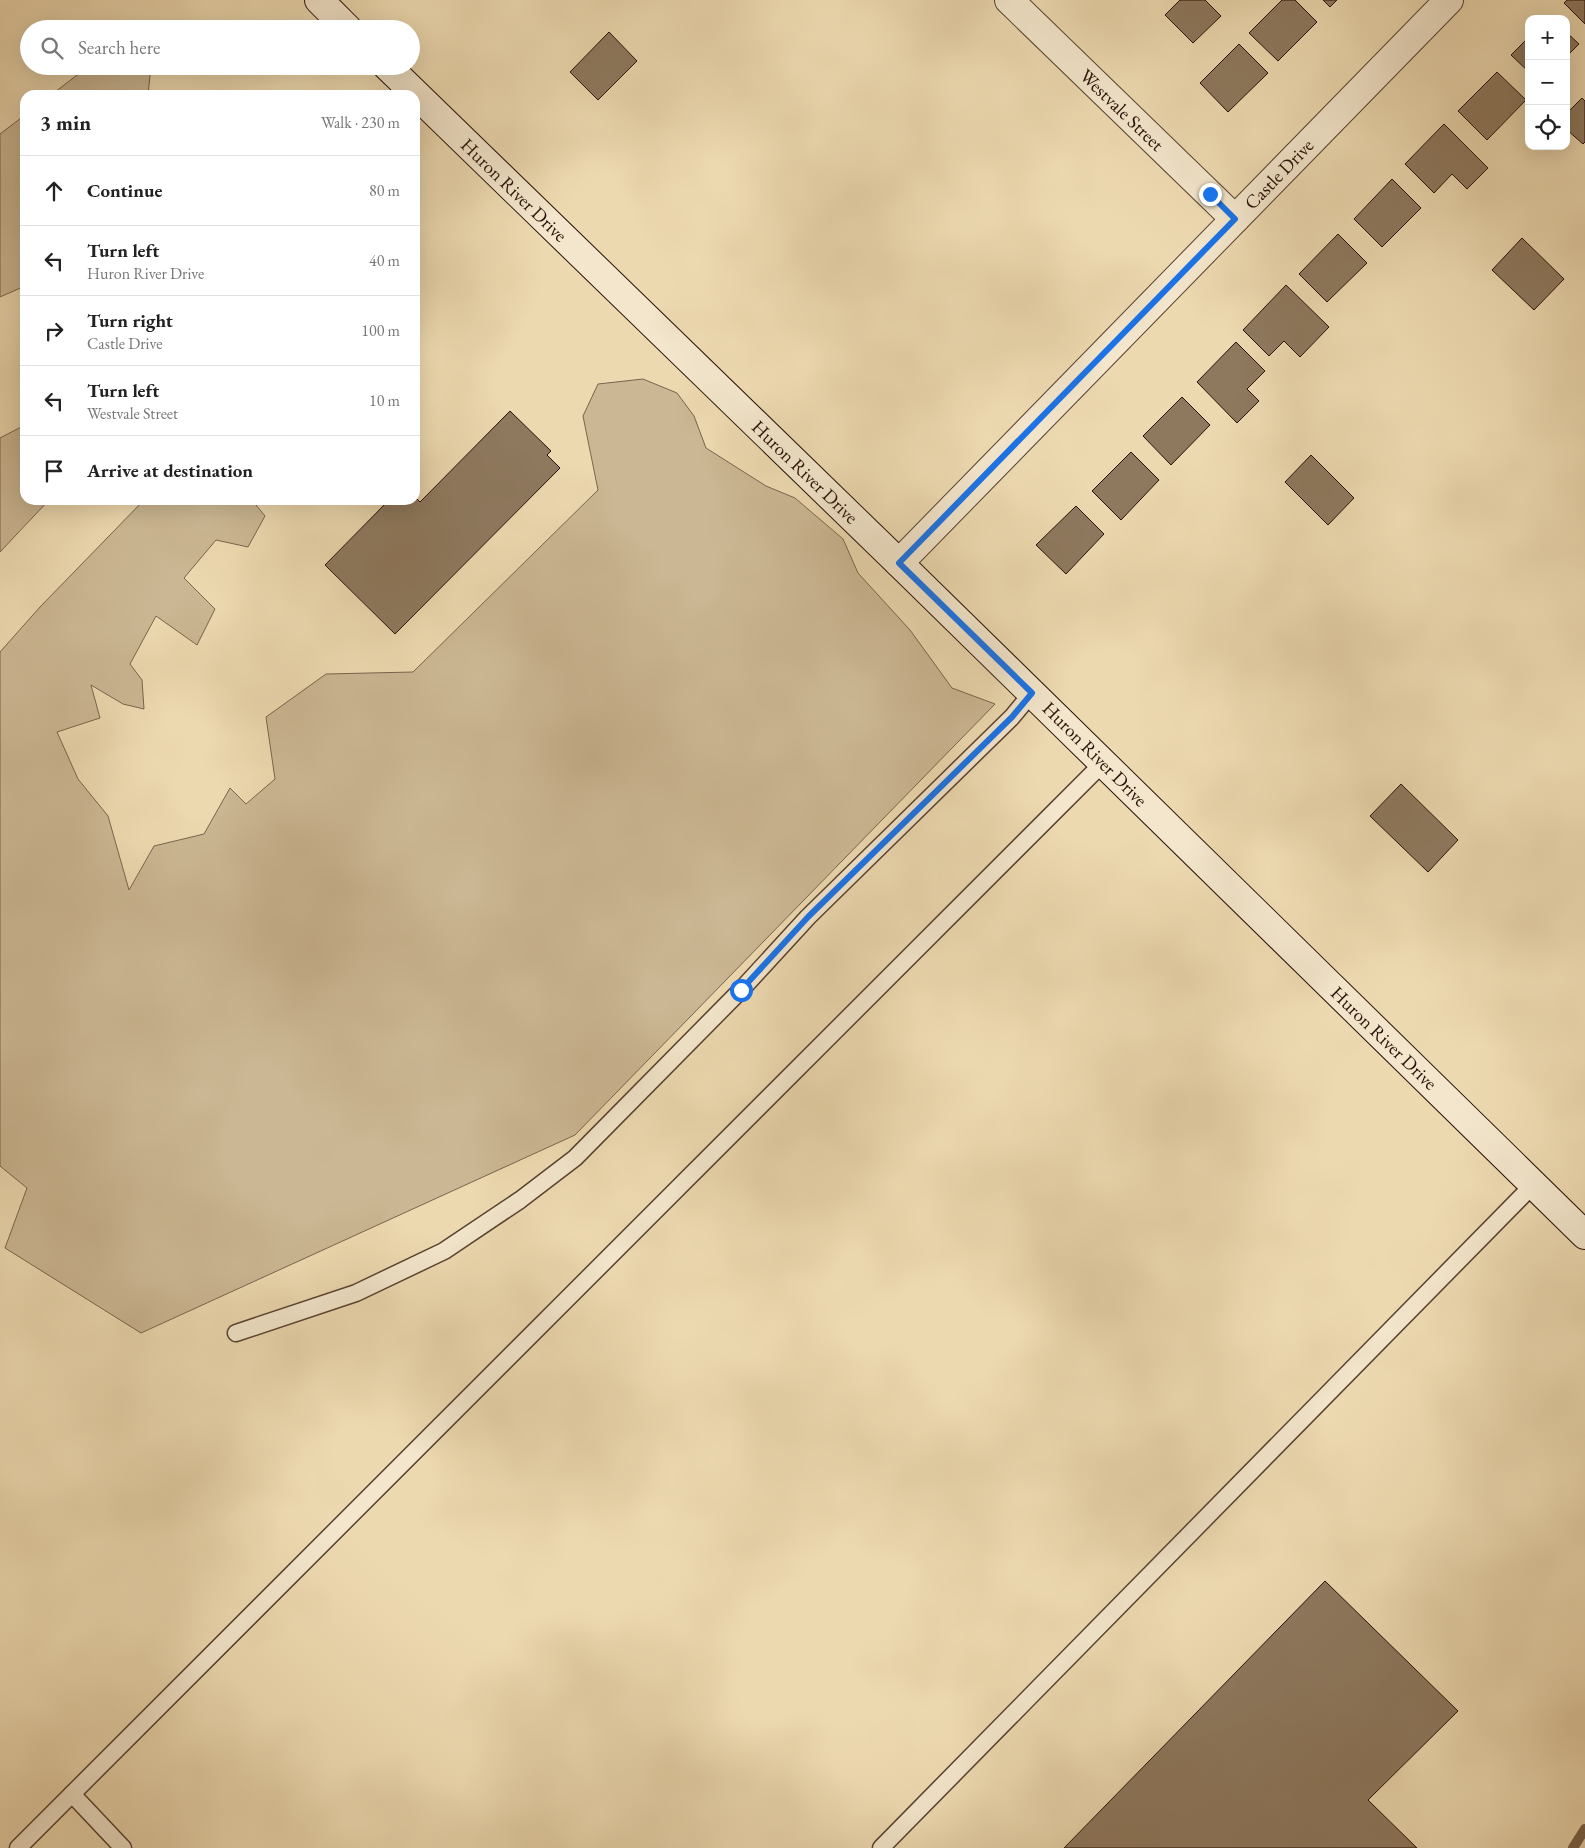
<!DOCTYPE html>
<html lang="en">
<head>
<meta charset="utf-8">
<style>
	body { margin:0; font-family:"EB Garamond",serif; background:#f6f6f6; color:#222 }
	.controls { position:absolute; right:15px; top:15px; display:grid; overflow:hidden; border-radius:10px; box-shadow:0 5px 20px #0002 }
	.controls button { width:45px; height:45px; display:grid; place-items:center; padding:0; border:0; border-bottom:1px solid #e0e0e0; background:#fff; color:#222; font:25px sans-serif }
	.stop { position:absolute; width:15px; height:15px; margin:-11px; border:4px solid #1a73e8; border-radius:50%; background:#fff }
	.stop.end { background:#1a73e8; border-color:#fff; box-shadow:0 1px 5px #0008 }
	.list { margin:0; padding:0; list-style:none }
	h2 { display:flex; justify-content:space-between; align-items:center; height:65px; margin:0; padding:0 20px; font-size:21px }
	h2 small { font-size:16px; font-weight:400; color:#767676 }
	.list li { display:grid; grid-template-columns:32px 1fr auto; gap:15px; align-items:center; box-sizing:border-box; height:70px; padding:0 20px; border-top:1px solid #e0e0e0 }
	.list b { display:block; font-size:19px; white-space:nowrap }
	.list p { margin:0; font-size:16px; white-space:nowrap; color:#767676 }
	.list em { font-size:16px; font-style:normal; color:#767676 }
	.icon { flex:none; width:28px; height:28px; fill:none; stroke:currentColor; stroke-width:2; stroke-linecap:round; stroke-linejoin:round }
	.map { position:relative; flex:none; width:1585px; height:1848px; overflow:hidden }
	.search { position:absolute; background:#fff; box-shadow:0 5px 20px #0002; left:20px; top:20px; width:400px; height:55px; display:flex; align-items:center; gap:12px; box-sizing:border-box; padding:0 18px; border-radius:28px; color:#767676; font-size:19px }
	.panel { position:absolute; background:#fff; box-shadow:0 5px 20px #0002; left:20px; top:90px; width:400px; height:415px; border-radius:15px }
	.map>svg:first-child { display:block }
</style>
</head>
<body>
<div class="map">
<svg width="1585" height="1848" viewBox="0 0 1585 1848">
	<rect width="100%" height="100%" fill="#edd9b0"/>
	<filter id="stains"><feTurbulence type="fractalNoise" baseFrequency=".004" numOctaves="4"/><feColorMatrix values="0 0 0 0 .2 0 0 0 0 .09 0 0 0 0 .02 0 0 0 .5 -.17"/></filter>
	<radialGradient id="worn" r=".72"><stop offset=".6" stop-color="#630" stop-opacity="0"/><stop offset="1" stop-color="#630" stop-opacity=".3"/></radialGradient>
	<g fill="#cbb793" stroke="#79644d">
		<path d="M89 66H151L148 95H51Z"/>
		<path d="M25 115V286L0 297V134Z"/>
		<path d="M643 379 677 393 694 416 706 448 766 486 795 498 843 539 858 573 910 630 952 688 995 704 575 1135 141 1333 5 1248 27 1188 0 1166V652L40 607 144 500H252L265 516 248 547 216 540 184 578 215 609 197 645 156 616 130 664 142 680 144 709 123 704 91 685 100 718 57 732 78 779 108 816 129 890 154 846 204 834 230 788 246 804 275 779 266 717 326 674 413 672 598 490 583 416 598 384Z"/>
		<path d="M25 425V500H49L0 552V438Z"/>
	</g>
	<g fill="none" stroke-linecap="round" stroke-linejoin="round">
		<path stroke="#76604a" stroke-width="10" d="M1573 1848 1585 1829"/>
	</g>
	<g fill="#8e795f" stroke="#271007">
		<path d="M1180 0H1205L1221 16 1193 43 1165 15Z"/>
		<path d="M1282 0H1295L1317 22 1278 61 1249 33Z"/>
		<path d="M1323 0H1337L1330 7Z"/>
		<path d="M1567 0H1585V24L1564 3Z"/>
		<path d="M609 32 637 61 598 100 570 72Z"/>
		<path d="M1566 32 1579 44 1566 57Z"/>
		<path d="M1529 37V72L1511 55Z"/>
		<path d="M1239 44 1268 73 1228 112 1200 83Z"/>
		<path d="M1497 72 1526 100 1487 140 1458 111Z"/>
		<path d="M1582 98 1585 101V142L1583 144 1566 129V114Z"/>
		<path d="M1444 124 1488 168 1467 189 1452 174 1434 193 1405 164Z"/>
		<path d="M1392 179 1421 208 1382 247 1354 219Z"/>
		<path d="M1338 234 1367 263 1327 302 1299 274Z"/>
		<path d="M1522 238 1564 279 1534 310 1492 270Z"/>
		<path d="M1286 285 1329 327 1300 357 1284 341 1269 356 1243 330Z"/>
		<path d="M1236 342 1265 371 1247 389 1259 401 1237 423 1197 382Z"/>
		<path d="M1182 397 1210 425 1171 465 1143 436Z"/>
		<path d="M510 411 551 451 547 455 560 468 395 634 325 565 389 500H415V497L420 502Z"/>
		<path d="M1131 452 1159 480 1121 520 1092 491Z"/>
		<path d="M1311 455 1354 498 1328 525 1285 482Z"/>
		<path d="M1076 506 1104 534 1066 574 1036 545Z"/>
		<path d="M1401 784 1458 840 1428 872 1370 816Z"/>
		<path d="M1325 1581 1458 1711 1368 1800 1417 1848H1064Z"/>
	</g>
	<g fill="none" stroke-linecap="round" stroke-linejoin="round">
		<defs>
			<g id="lane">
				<path d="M236 1333 356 1293 444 1251 520 1200 575 1158 741 990 808 917 1012 717 1032 693"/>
				<path d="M72 1794 123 1848"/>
				<path d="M18 1848 1103 763"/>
				<path d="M881 1848 1533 1185"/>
			</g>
			<g id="street">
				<path d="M1009 0 1235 219"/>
				<path d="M899 563 1449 0"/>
			</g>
			<g id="secondary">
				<path d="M319 0 348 29"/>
				<path d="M387 66 899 563 1585 1235"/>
			</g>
		</defs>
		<use href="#lane" stroke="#584231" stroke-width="19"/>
		<use href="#street" stroke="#584231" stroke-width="30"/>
		<use href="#secondary" stroke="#271007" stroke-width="30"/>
		<use href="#lane" stroke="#f3e6cc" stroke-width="16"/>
		<use href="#street" stroke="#f3e6cc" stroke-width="28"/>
		<use href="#secondary" stroke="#f3e6cc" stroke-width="28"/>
	</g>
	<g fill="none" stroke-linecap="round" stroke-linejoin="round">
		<path stroke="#1a73e8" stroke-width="6" d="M741 990 808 917 1012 717 1032 693 899 563 1235 219 1210 194"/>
	</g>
	<g text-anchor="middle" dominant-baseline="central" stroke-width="4.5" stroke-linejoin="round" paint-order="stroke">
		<g font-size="19" fill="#271007" stroke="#f3e6cc">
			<text transform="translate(1122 110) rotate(44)">Westvale Street</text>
			<text transform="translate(1279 174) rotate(-46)">Castle Drive</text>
			<text transform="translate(514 190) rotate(44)">Huron River Drive</text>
			<text transform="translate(805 472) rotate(44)">Huron River Drive</text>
			<text transform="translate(1095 754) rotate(45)">Huron River Drive</text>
			<text transform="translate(1384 1038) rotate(44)">Huron River Drive</text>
		</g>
	</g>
	<rect width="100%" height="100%" filter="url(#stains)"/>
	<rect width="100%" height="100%" fill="url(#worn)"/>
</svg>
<div class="controls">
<button>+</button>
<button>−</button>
<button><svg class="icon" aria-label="locate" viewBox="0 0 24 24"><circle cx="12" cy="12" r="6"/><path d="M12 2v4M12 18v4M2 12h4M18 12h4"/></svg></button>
</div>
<div class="stop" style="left:741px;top:990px"></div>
<div class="stop end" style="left:1210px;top:194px"></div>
<div class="search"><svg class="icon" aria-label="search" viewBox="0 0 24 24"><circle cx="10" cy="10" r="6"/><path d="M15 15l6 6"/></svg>Search here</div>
<section class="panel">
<h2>3 min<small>Walk · 230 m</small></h2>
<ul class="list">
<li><svg class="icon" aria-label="ahead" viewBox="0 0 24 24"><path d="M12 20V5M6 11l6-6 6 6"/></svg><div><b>Continue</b></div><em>80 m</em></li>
<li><svg class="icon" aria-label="left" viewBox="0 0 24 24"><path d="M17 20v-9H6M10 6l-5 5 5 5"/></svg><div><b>Turn left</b><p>Huron River Drive</p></div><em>40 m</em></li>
<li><svg class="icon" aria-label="right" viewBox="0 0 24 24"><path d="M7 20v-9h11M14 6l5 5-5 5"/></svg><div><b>Turn right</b><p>Castle Drive</p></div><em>100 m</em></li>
<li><svg class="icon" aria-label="left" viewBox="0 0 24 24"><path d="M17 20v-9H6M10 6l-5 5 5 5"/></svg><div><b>Turn left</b><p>Westvale Street</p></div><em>10 m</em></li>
<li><svg class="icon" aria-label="arrive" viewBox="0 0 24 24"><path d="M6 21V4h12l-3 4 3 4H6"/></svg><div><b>Arrive at destination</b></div></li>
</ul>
</section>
</div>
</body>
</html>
